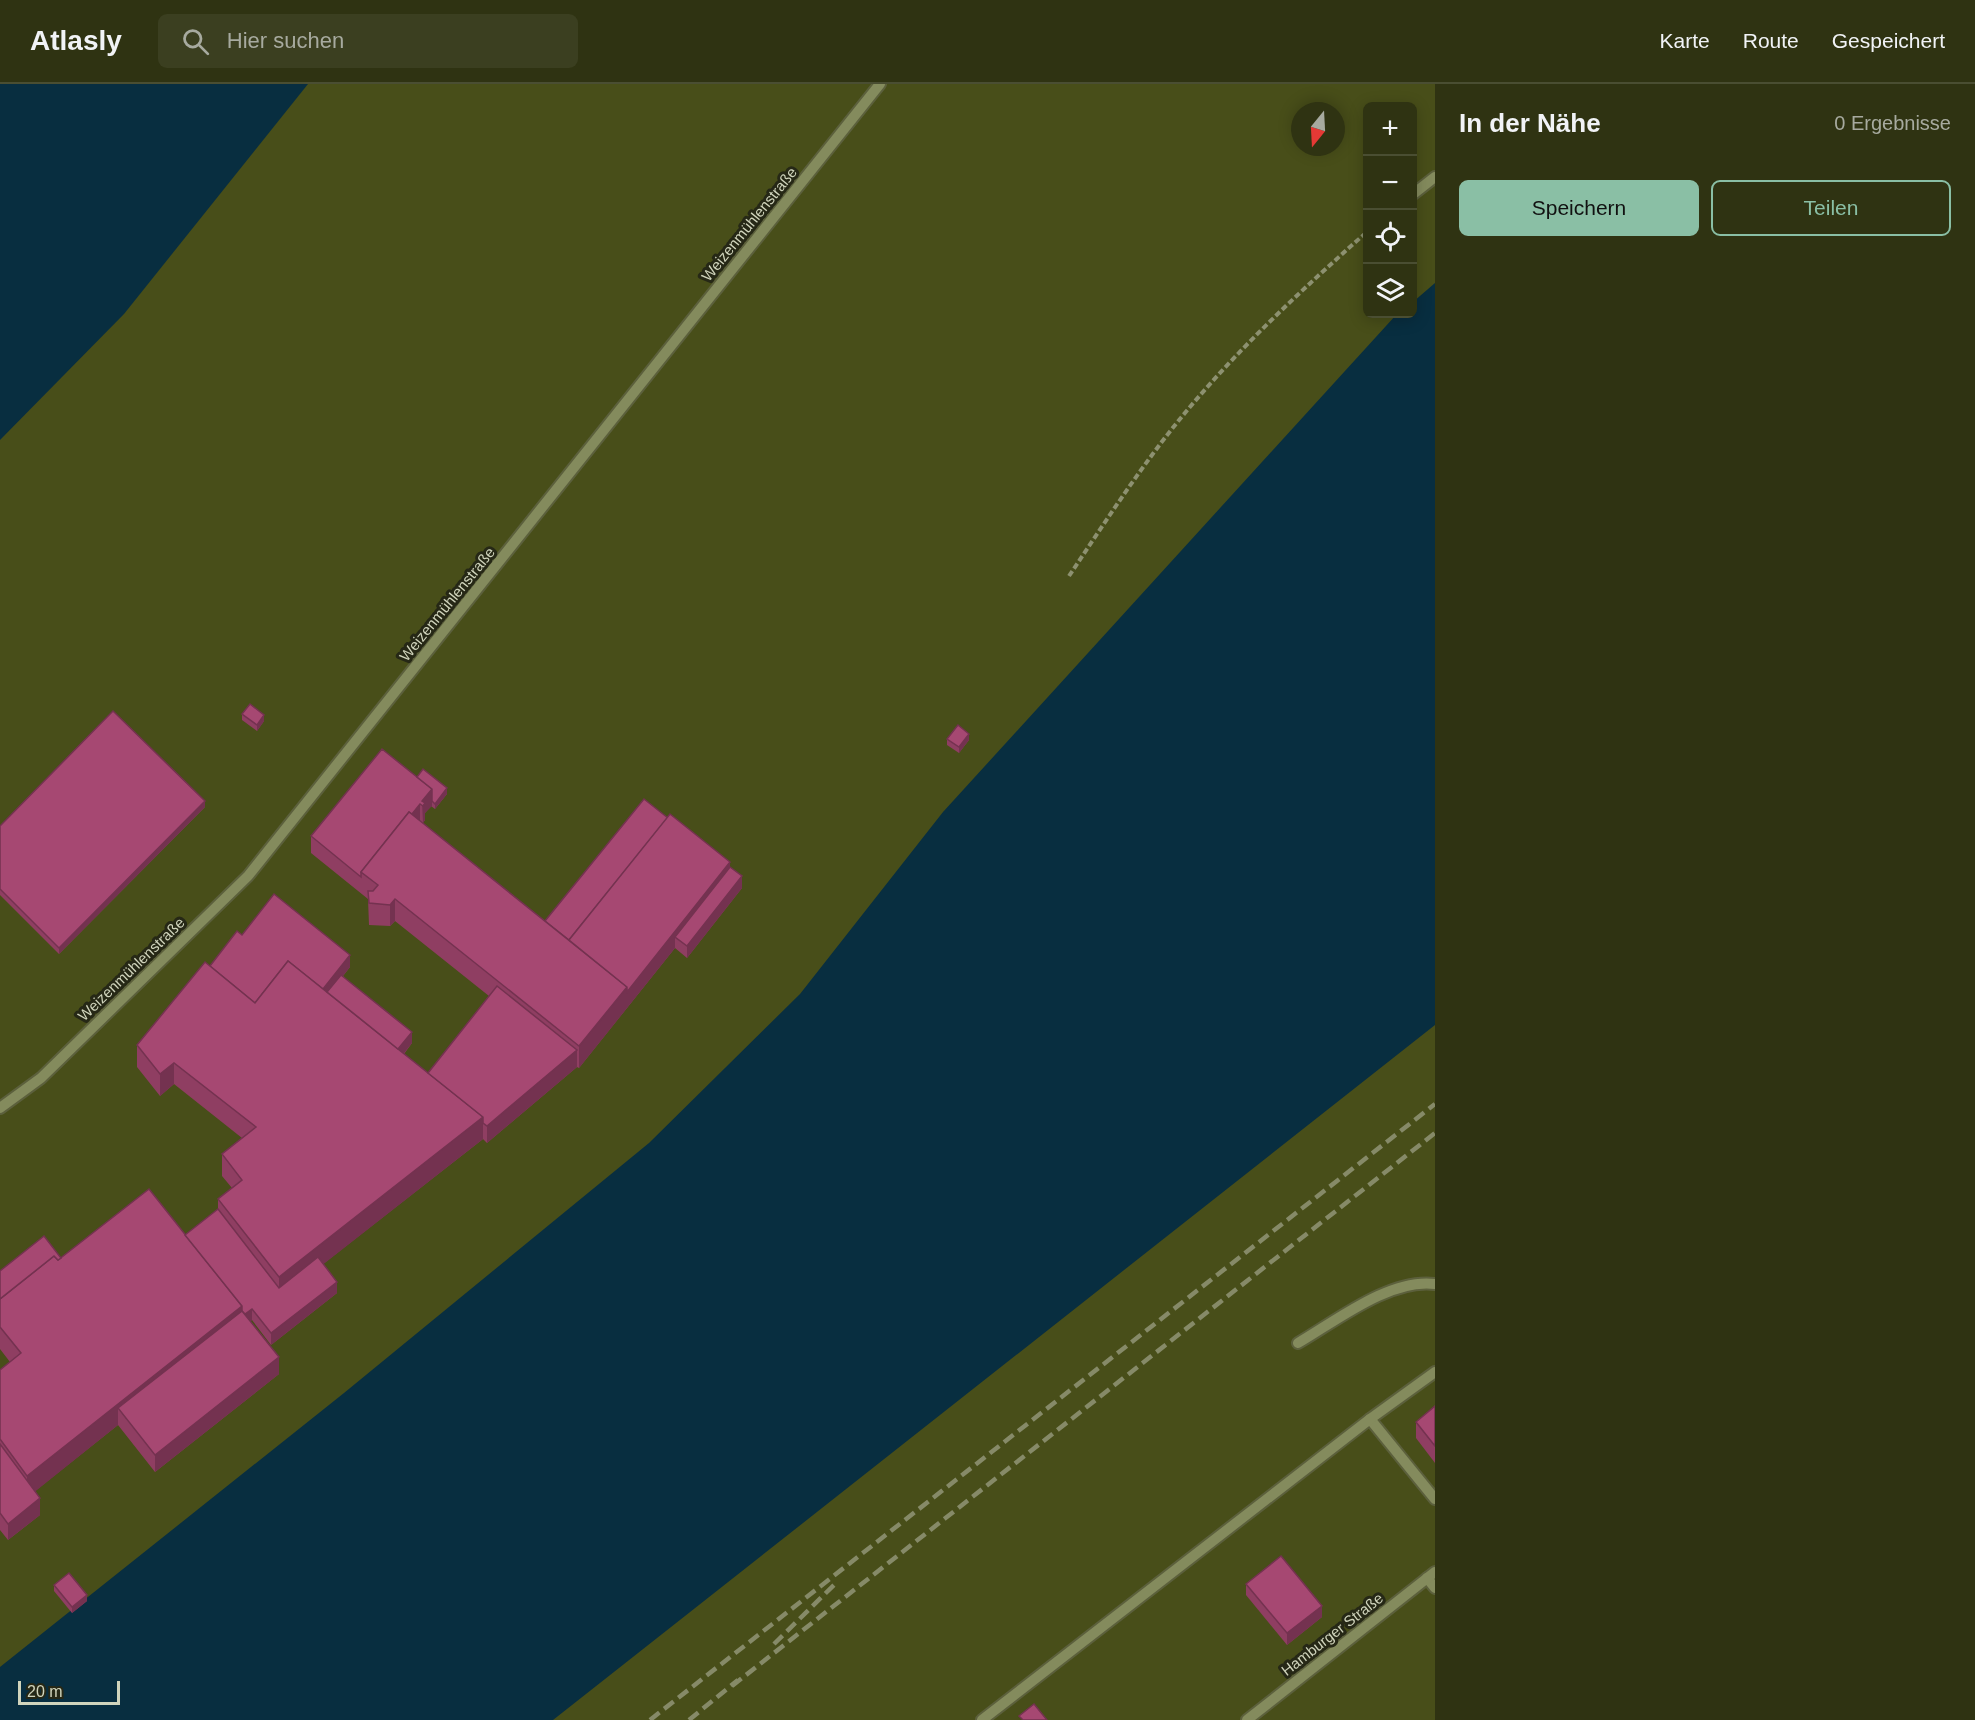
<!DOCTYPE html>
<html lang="de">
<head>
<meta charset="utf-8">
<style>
	body { margin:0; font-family:Arial,sans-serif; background:#3b3f20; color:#f1f3f6 }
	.controls { position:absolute; right:18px; top:18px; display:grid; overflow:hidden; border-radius:9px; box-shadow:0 3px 15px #0003 }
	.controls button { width:54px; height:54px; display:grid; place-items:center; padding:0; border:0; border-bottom:2px solid #4a4e32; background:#2f3312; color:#f1f3f6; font:30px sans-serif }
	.compass { position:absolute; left:1291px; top:18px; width:54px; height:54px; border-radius:50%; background:#2f3312; box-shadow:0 3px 15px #0003; rotate:198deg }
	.scale { position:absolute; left:18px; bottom:15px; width:102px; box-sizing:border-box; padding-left:6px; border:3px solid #d0d4bc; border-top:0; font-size:16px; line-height:21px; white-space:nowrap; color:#d0d4bc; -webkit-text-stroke:4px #262816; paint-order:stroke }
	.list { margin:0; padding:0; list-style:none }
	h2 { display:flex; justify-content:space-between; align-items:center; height:78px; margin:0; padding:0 24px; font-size:26px }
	h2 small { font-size:20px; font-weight:400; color:#a7aa9f }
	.actions { display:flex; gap:12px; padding:18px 24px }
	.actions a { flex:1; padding:14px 0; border:2px solid #8abfa5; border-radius:9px; text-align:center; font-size:21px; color:#8abfa5 }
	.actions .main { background:#8abfa5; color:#111 }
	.icon { flex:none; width:33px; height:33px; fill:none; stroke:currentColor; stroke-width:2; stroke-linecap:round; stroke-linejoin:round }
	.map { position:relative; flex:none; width:1435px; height:1636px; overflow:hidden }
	header { display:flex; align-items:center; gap:36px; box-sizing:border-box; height:84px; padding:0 30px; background:#2f3312; border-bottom:2px solid #4a4e32 }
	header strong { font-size:28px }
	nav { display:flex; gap:33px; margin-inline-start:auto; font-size:21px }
	.search { width:420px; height:54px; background:#3b3f20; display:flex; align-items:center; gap:15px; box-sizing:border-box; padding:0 21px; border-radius:9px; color:#a7aa9f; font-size:22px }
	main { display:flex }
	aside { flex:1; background:#2f3312 }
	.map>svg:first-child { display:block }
</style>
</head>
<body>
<header>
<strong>Atlasly</strong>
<div class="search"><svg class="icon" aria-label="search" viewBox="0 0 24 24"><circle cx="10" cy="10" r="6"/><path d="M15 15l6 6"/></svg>Hier suchen</div>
<nav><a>Karte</a><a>Route</a><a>Gespeichert</a></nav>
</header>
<main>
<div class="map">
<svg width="1435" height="1636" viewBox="0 0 1435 1636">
	<rect width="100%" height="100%" fill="#3f4418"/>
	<path fill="#484e19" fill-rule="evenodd" d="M0 0H1435V1636H0ZM1368 22H1412V230H1368ZM1300 27H1336V63H1300Z"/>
	<g fill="#082e40">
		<path d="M0 0H308L124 230 0 356Z"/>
		<path d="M1435 199V941L553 1636H0V1583L344 1309 649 1059 800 910 943 728 1396 231 1412 230 1413 218Z"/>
	</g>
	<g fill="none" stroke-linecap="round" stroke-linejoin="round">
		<defs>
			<g id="minor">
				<path d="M1412 111 1435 93"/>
				<path d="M0 1024 41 994 248 792 880 0"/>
				<path d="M1298 1259C1336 1237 1390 1194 1435 1200"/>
				<path d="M1370 1335 1435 1415"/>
				<path d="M1427 1494 1435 1504"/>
				<path d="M982 1636 1370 1335 1435 1288"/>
				<path d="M1247 1636 1435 1488"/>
			</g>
		</defs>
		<use href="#minor" stroke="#5c603c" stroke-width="14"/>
		<path stroke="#8d9170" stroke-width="4" stroke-dasharray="6 3" stroke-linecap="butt" d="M1069 492C1096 452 1123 410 1152 371 1213 288 1290 216 1368 147"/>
		<use href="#minor" stroke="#848b5d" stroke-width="10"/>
		<g stroke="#868a68" stroke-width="4.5" stroke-dasharray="12 6" stroke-linecap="butt">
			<path d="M774 1560 836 1499"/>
			<path d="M732 1602 1435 1049"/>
			<path d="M650 1636 1435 1020"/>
			<path d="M689 1636 738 1596"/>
		</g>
	</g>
	<g fill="#8f3e62">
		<path d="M242 630 264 637 257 647 242 636Z"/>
		<path d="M947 655 969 656 959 669 947 661Z"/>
		<path d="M417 693 447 710 435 725 431 722 425 729V736L423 739 545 837 730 783 742 804 687 874 675 864 579 984 577 983 487 1059 483 1055 323 1180 337 1209 271 1261 252 1236 250 1237 279 1290 155 1388 118 1341 35 1407 40 1431 8 1456 0 1446V1286L10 1278 0 1265V1187L61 1174 185 1151 218 1125V1115L232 1104 222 1092V1070L242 1054 174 1000 160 1012 137 983V961L210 882 242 851 350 883 343 892 412 959 404 970 428 989 489 912 395 837 390 842 369 841 368 815 311 769V752Z"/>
		<path d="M205 723 59 870 0 811V742Z"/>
		<path d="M1435 1322V1379L1416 1354V1338Z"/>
		<path d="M1246 1500 1322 1533 1287 1561 1246 1511Z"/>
		<path d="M54 1501 87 1517 72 1529 54 1507Z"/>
	</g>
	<g fill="#743250">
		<path d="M264 631V637L257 647V641Z"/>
		<path d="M969 650V656L959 669V663Z"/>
		<path d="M447 704V710L435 725V720Z"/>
		<path d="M432 705V722L425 729V736L423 739 422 717Z"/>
		<path d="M205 717V723L59 870V864Z"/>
		<path d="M420 720V737L363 790Z"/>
		<path d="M730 778V795L675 853V864L579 984V962L627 903Z"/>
		<path d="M742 792V804L687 874V862Z"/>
		<path d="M395 815V837L390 842V821Z"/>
		<path d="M350 871V883L324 916 318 912Z"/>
		<path d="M412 948V959L393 983V972Z"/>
		<path d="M577 966V983L487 1059V1042Z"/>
		<path d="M174 979V1000L160 1012V990Z"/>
		<path d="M483 1033V1055L279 1215V1193Z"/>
		<path d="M337 1198V1209L271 1261V1249Z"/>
		<path d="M242 1222 252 1225V1236L126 1335 118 1324V1341L27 1414V1392Z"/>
		<path d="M279 1273V1290L155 1388V1371Z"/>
		<path d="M40 1414V1431L8 1456V1440Z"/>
		<path d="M87 1511V1517L72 1529V1523Z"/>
		<path d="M1322 1522V1533L1287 1561V1549Z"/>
	</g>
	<g fill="#a64872" stroke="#743250" stroke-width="1.5">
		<path d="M250 620 264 631 257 641 242 630Z"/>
		<path d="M113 627 205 717 59 864 0 805V742Z"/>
		<path d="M958 641 969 650 959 663 947 655Z"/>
		<path d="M382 665 432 705 422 717 425 719 423 722 420 720 412 730 409 728 361 788V793L311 752Z"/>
		<path d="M423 685 447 704 435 720 432 717V705L417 693Z"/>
		<path d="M644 715 668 734 569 856 545 837Z"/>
		<path d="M409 728 627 903 579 962 395 815 390 821 369 819 368 807H373L378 801 361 788Z"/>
		<path d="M670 730 730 778 627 908V903L569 856Z"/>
		<path d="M730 783 742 792 687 862 675 853Z"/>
		<path d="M274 810 350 871 323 905 288 877 255 919 210 882 237 847 242 851Z"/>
		<path d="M288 877 483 1033 279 1193 218 1115 242 1096 222 1070 256 1043 174 979 160 990 137 961 205 878 255 919Z"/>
		<path d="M341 891 412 948 398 965 327 908Z"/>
		<path d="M497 902 577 966 487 1042 483 1039V1033L428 989Z"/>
		<path d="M149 1105 242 1222 27 1392 0 1355V1286L21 1269 0 1243V1215L54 1172 58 1176Z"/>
		<path d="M218 1125 279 1204 318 1173 337 1198 271 1249 252 1225 245 1230 242 1227V1222L185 1151Z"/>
		<path d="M44 1152 61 1174 58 1176 54 1172 0 1215V1187Z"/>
		<path d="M242 1227 279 1273 155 1371 118 1324Z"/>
		<path d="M1435 1322V1362L1416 1338Z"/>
		<path d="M0 1360 40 1414 8 1440 0 1429Z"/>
		<path d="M1281 1472 1322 1522 1287 1549 1246 1500Z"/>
		<path d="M69 1489 87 1511 72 1523 54 1501Z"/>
		<path d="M1034 1620 1047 1636H1023L1019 1632Z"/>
	</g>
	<g text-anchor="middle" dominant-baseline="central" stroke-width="6" stroke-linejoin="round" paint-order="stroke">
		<g font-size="15" fill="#d0d4bc" stroke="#262816">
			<text transform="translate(749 140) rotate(-51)">Weizenmühlenstraße</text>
			<text transform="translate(447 520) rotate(-51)">Weizenmühlenstraße</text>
			<text transform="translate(131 885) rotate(-44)">Weizenmühlenstraße</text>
			<text transform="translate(1332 1550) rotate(-38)">Hamburger Straße</text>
		</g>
	</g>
</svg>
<div class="controls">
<button>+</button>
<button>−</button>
<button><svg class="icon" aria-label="locate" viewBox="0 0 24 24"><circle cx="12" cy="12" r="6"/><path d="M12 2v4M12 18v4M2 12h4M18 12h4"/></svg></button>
<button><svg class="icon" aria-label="layers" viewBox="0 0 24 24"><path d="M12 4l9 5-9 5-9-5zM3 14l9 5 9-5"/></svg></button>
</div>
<svg class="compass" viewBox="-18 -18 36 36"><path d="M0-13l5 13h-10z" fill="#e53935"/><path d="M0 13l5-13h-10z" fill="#a7aa9f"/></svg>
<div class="scale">20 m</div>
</div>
<aside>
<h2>In der Nähe<small>0 Ergebnisse</small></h2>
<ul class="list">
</ul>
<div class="actions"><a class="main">Speichern</a><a>Teilen</a></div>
</aside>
</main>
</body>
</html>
